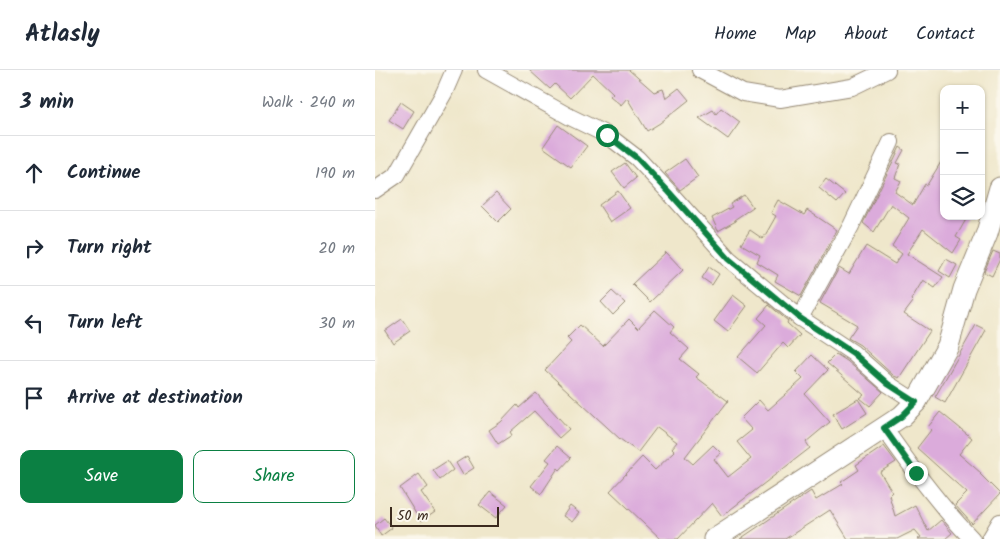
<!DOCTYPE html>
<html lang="en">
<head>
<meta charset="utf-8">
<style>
	body { margin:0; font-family:Kalam,sans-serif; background:#f2f2f3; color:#1f2937 }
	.controls { position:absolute; right:15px; top:15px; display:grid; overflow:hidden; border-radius:10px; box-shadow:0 1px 4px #0004 }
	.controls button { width:45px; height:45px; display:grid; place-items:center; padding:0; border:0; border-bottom:1px solid #e0e1e3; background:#fff; color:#1f2937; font:25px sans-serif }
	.scale { position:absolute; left:15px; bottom:12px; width:109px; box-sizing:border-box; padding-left:5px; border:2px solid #3b2a1e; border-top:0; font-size:14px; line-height:18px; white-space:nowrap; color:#3b2a1e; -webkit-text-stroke:4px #fbf7ec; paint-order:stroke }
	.stop { position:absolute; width:15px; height:15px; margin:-11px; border:4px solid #0b8043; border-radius:50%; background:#fff }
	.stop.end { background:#0b8043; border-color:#fff; box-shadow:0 1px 5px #0008 }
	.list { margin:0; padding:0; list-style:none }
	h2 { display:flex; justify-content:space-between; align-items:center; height:65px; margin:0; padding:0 20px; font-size:21px }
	h2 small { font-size:16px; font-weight:400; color:#747a83 }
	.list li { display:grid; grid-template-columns:32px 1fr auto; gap:15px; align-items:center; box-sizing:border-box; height:75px; padding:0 20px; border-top:1px solid #e0e1e3 }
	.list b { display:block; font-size:19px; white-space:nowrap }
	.list em { font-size:16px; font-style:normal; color:#747a83 }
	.actions { display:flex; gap:10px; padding:15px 20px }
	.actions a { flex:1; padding:11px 0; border:1px solid #0b8043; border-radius:10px; text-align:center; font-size:18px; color:#0b8043 }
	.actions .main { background:#0b8043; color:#fff }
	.icon { flex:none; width:28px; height:28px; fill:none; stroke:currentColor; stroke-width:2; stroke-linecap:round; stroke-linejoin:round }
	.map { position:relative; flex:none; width:625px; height:469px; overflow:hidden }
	header { display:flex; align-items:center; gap:30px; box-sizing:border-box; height:70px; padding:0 25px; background:#fff; border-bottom:1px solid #e0e1e3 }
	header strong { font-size:24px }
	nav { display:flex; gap:28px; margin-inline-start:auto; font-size:18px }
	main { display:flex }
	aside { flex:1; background:#fff }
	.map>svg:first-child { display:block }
</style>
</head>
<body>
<header>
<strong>Atlasly</strong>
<nav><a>Home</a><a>Map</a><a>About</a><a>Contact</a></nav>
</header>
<main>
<aside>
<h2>3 min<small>Walk · 240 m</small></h2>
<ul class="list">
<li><svg class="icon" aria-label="ahead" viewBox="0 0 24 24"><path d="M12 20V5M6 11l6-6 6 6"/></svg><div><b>Continue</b></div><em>190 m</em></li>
<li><svg class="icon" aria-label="right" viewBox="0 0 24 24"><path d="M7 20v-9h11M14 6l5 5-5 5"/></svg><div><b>Turn right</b></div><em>20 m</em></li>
<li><svg class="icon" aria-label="left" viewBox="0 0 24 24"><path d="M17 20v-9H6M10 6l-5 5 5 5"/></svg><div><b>Turn left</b></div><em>30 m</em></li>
<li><svg class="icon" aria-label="arrive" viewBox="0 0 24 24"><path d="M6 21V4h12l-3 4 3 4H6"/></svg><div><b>Arrive at destination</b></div></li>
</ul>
<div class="actions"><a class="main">Save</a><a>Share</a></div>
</aside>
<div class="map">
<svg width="625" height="469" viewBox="0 0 625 469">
	<rect width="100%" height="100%" fill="#fbf7ec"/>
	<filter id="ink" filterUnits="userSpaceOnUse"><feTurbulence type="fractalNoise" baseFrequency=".02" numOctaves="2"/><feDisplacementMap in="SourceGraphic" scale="10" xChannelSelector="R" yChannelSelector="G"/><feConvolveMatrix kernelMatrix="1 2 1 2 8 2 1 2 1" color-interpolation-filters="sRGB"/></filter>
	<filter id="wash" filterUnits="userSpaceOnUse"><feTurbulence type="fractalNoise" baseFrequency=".0096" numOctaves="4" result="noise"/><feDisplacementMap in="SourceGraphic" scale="20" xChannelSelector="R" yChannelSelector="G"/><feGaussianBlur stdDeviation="1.12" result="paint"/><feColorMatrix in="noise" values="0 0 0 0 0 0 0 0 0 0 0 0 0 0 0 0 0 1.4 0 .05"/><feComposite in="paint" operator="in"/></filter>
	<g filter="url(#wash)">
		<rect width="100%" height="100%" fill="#efe7cb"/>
		<g id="blocks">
			<g fill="#dbabdb">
				<path d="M154 0H254L279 22 288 19 291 28 304 18 314 30 285 53 272 61 252 28 246 35 235 26 238 23 218 4 195 28 180 14 175 19Z"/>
				<path d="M26 32 39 41 28 59 14 50Z"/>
				<path d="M346 38 365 52 353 69 324 48 338 40 341 44Z"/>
				<path d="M183 55 212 76 196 97 168 77Z"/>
				<path d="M525 77 529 80 522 93 525 94 520 108 526 111 520 122 538 135 550 114 552 115 569 87V146H593L581 167 586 170 578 183 548 159 532 184 568 207 560 218 548 210 536 230 538 232 529 244 555 261 524 308 519 306 485 275 473 268 482 255 445 233 464 198 474 204 491 176 520 194 527 184 517 176 534 148 516 134 499 162 488 153Z"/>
				<path d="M310 89 323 107 305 120 290 103Z"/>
				<path d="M250 93 261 108 249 118 237 102Z"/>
				<path d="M451 109 470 124 462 133 444 118Z"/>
				<path d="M243 121 255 138 235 152 224 135Z"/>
				<path d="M121 123 136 139 123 152 107 136Z"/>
				<path d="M369 125 378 137 359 150 361 151 343 161 337 148 357 137 355 134Z"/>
				<path d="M403 130 429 145 432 140 462 160 426 226 400 211 403 205 382 192 385 185 366 174 375 160 388 169 401 146 396 143Z"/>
				<path d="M618 181 625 184V189L617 206 609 202Z"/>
				<path d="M291 182 308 200 275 232 257 214Z"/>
				<path d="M571 189 582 195 575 208 564 201Z"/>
				<path d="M334 197 344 204 337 215 327 208Z"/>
				<path d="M237 221 250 233 238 245 226 232Z"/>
				<path d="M358 225 372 236 353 262 339 251Z"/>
				<path d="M394 235 413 251 412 253 425 265 413 278 408 273 382 303 363 287 391 255 383 248Z"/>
				<path d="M280 240 299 257 295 262 314 279 305 289 324 304 321 307 353 331 310 387 318 394 338 375 346 383 339 389 353 407 376 389 362 372 377 360 366 348 384 330 393 340 428 309 421 302 437 285 453 300 430 324 455 352 431 372 435 378 347 446 337 433 303 469H286L235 421 267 387 280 400 300 381 297 378 302 372 282 357 263 382 245 369 170 300 196 272 192 268 205 255 228 276 254 249 263 258Z"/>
				<path d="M27 249 35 261 18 273 10 261Z"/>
				<path d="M601 255 611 260 570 333 560 327Z"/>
				<path d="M461 284 472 291 508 322 495 336 485 328 489 325 452 293Z"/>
				<path d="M161 323 194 359 184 368 159 341 135 362 137 365 123 374 114 360 126 352 142 335 144 338Z"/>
				<path d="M483 329 492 343 467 359 458 344Z"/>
				<path d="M565 342 597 368 584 384 606 403 605 404 625 424 597 454 580 435 592 423 542 378 556 360 553 357Z"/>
				<path d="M182 376 196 388 185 400 183 398 166 424 156 416 175 392 171 389Z"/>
				<path d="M509 376 521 392 505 402 517 422 514 425 520 446 540 435 553 461 566 450 577 463 570 469H543L546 467 540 460 522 469H473L455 440 410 469H365L436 421 441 430 468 414 466 412 484 400 481 395Z"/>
				<path d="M92 386 99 398 88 405 81 393Z"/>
				<path d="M72 391 78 400 65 410 58 400Z"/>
				<path d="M44 404 53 417 46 422 60 442 46 452 25 418Z"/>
				<path d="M115 422 132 435 121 448 104 435Z"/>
				<path d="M195 436 204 443 197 452 188 446Z"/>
				<path d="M9 448 17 458 6 466 0 455Z"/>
			</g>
		</g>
	</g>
	<g filter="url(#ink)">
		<use href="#blocks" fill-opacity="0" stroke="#958874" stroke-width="1"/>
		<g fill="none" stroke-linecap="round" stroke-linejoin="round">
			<defs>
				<g id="minor">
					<path d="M111 0 195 47 232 65 262 88 294 122 354 189 425 248 478 283 513 314 541 332"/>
					<path d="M325 0 368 23 405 29 477 17 512 0"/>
					<path d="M0 120 22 105 69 23 79 0"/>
					<path d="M425 248 476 156 516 72"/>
					<path d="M509 358C536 397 564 435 597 469"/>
					<path d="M615 469 625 452"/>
				</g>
				<path id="tertiary" d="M339 469 527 346 541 332 573 276 589 219 612 163 625 118"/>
			</defs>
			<use href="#minor" stroke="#958874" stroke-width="18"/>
			<use href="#tertiary" stroke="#958874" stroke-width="23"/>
			<use href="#minor" stroke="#fff" stroke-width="16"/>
			<use href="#tertiary" stroke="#fff" stroke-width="21"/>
		</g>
	</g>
	<g fill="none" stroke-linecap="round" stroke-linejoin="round" filter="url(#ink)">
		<path stroke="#0b8043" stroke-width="6" d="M232 65 262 88 294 122 354 189 425 248 478 283 513 314 541 332 527 346 509 358 541 403"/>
	</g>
</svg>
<div class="controls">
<button>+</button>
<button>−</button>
<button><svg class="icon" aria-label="layers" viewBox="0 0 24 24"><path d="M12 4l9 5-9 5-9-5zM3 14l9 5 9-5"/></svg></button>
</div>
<div class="scale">50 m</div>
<div class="stop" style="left:232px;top:65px"></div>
<div class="stop end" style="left:541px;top:403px"></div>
</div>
</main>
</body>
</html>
